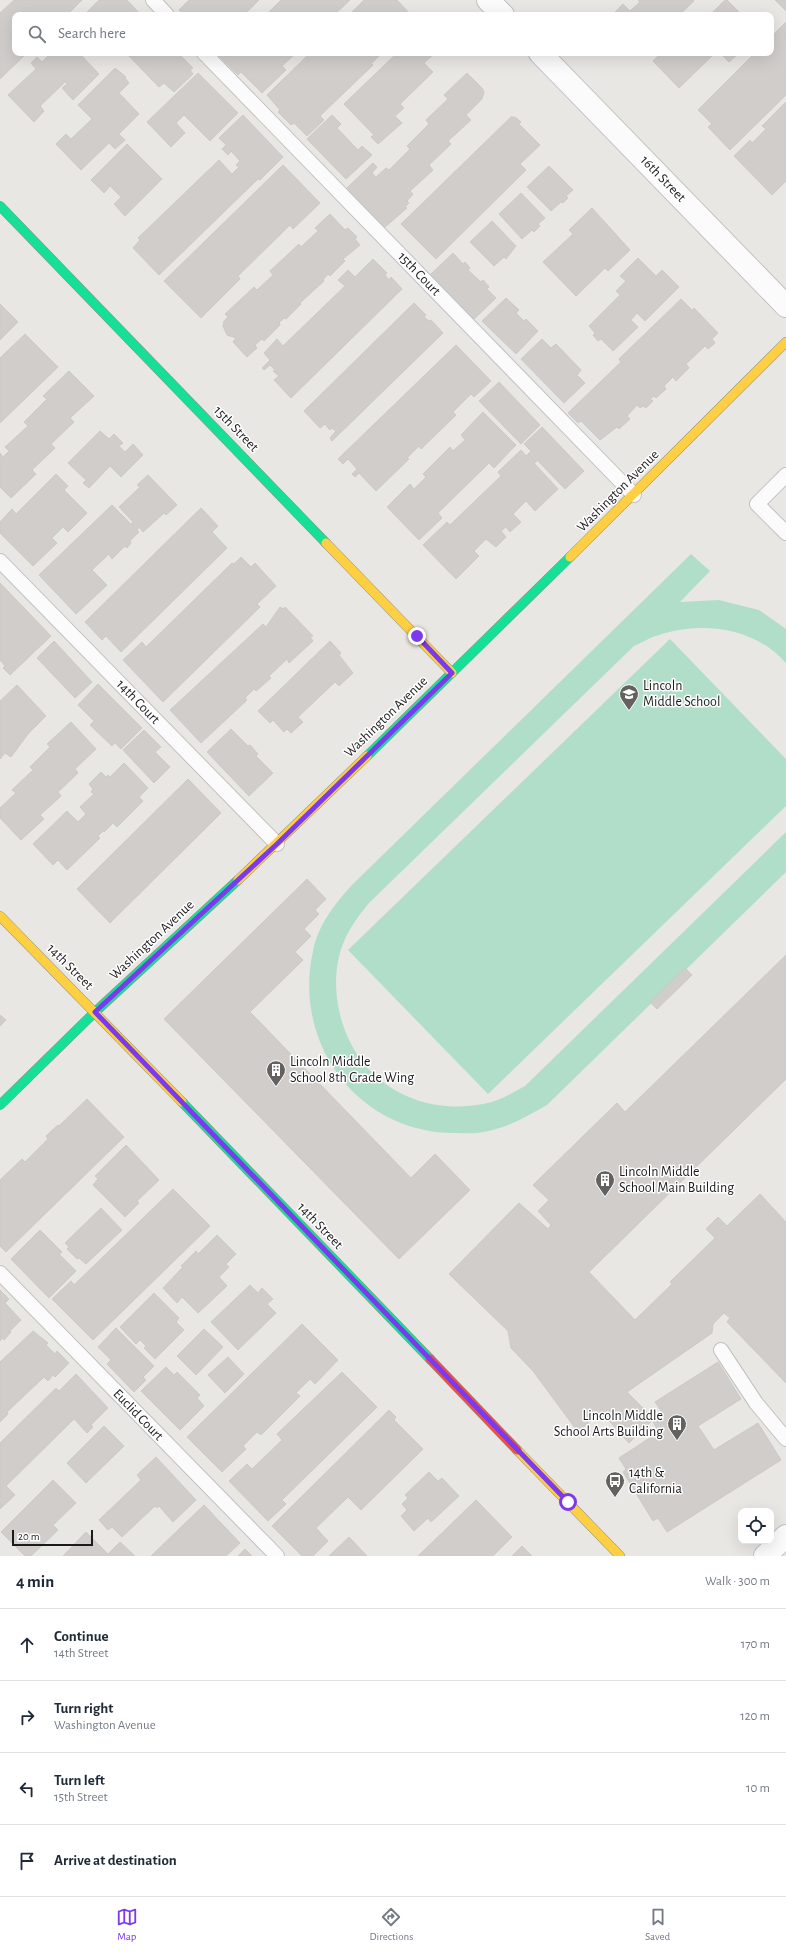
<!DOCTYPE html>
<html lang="en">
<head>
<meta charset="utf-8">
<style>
	body { margin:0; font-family:"Alegreya Sans",sans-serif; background:#f2f2f3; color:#1f2937 }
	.controls { position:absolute; right:12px; bottom:12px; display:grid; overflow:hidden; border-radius:8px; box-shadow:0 4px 16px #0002 }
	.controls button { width:36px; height:36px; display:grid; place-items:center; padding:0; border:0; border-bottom:1px solid #e0e1e3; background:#fff; color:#1f2937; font:20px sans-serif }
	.scale { position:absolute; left:12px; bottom:10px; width:81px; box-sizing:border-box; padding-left:4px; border:2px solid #1b1b1b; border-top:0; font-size:11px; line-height:14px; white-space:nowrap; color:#1b1b1b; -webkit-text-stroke:3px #fff; paint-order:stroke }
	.stop { position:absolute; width:12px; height:12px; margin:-9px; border:3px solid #7c3aed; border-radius:50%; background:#fff }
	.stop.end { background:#7c3aed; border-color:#fff; box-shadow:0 1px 4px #0008 }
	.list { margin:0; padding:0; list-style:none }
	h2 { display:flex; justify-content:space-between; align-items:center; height:52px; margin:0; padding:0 16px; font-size:17px }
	h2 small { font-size:13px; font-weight:400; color:#747a83 }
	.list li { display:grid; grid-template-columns:26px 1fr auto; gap:12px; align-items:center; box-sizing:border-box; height:72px; padding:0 16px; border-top:1px solid #e0e1e3 }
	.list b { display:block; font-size:15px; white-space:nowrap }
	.list p { margin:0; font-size:13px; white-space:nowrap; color:#747a83 }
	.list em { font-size:13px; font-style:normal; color:#747a83 }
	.icon { flex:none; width:22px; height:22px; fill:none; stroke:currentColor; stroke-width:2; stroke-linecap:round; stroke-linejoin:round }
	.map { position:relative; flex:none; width:786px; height:1556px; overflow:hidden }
	.search { position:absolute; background:#fff; box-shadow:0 4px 16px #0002; left:12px; right:12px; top:12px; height:44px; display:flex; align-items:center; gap:10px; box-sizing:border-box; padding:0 14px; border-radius:8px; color:#747a83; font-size:15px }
	.sheet { height:340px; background:#fff }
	nav { display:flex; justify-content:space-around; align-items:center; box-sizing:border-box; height:56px; border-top:1px solid #e0e1e3; background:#fff; font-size:11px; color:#747a83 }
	nav a { display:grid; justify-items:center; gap:2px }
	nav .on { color:#7c3aed }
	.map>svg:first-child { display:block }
</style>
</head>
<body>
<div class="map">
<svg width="786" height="1556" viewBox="0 0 786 1556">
	<rect width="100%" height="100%" fill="#e9e7e4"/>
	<g fill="#b1dec9">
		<path d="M691 554 710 571 680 602 719 600 759 610 786 629V663C754 627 702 621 659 635 650 637 642 643 634 646L369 903C360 914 351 926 345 939 335 961 334 987 339 1010 353 1078 415 1117 483 1104 498 1102 512 1093 525 1086L786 832V872L547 1105C526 1117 507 1128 483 1132 475 1134 465 1133 456 1133 359 1134 292 1044 313 951 318 924 337 901 355 882Z"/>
		<path d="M670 639 786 759V806L488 1094 348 950Z"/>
	</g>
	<g fill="#d0cdcb" stroke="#ccc9c6">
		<path d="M14 0H82L67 15H15V53H27L0 79V13Z"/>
		<path d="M99 0H127L141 15H84Z"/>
		<path d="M189 0H259L244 15H184L179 10Z"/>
		<path d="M281 0H350L334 15H266Z"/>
		<path d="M364 0H397L411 15H349Z"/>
		<path d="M638 0H693L694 1 679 15H612L623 4 630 11 640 2Z"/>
		<path d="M725 0H727L742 15H710Z"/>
		<path d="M775 0H786V11Z"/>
		<path d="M786 22V95L730 150 708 127 712 124 698 110 755 53H771V37Z"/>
		<path d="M51 53H79L99 74 73 100 62 88 67 84 65 82 40 106 44 111 34 122 8 95 36 69 31 63 37 57 42 62Z"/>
		<path d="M126 53H178L193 68 190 70 193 74 174 92 164 83 159 87Z"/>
		<path d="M223 53H296L282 66 286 70 262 93 241 72 238 75 219 56Z"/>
		<path d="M310 53H382L371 64 373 65 320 116 324 120 307 136 294 123 291 125 278 112 280 110 267 95Z"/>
		<path d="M397 53H435L424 63 433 72 400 104 404 108 395 116 402 123 378 144 371 137 374 135 344 104Z"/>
		<path d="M661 53H715L679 88 653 61Z"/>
		<path d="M720 53H739L729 62Z"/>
		<path d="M115 68 126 77 125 78 129 83 119 93 139 114 119 134 125 140 115 149 109 143 81 170 56 144 66 134 71 139 92 119 78 105Z"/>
		<path d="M198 73 238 113 210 141 184 115 176 123 185 133 171 147 147 122Z"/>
		<path d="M467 73 482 88 484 92 482 99 466 115 471 120 448 141 451 144 429 165 433 170 410 191 413 194 407 201 409 203 405 207 407 208 384 228 346 189 373 163 377 167 372 173 376 177 386 168 389 170 410 149 407 146 429 124 426 120 448 99 444 95Z"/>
		<path d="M786 102V181L772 195 734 156 750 140 752 143 766 129 762 126Z"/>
		<path d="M243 115 283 157 260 180 258 179 159 275 133 248 140 240 138 238 219 160 232 174 239 167 236 165 240 161 231 151 228 155 222 149 226 145 219 138Z"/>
		<path d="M332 115 341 124 337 128 358 150 362 146 372 155 346 179 307 139Z"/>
		<path d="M512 116 513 118 515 117 521 122 519 124 540 145 520 164 526 170 436 259 401 224Z"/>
		<path d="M127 144 162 179 125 216 114 204 121 197 110 186 104 193 91 180Z"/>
		<path d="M283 165 320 203 293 229 290 225 238 276 240 279 201 318 164 281Z"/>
		<path d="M549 166 573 190 566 196 568 198 563 203 561 202 551 211 527 187Z"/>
		<path d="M521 193 545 218 538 224 540 226 534 232 532 230 522 239 499 214Z"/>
		<path d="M592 208 630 250 608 271 605 268 576 296 543 262 573 234 569 230Z"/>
		<path d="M330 214 345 230 348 228 357 237 355 239 360 245 343 259 345 261 330 276 328 274 323 280 324 281 300 303 301 304 286 319 284 318 279 323 280 325 264 341 262 339 255 345 257 348 247 357 233 342 236 338 227 335 223 326 224 321 228 317 225 314 254 287 257 290 273 275 270 271 299 244 301 247 318 231 315 228Z"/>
		<path d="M492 221 516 246 506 259 504 257 494 266 470 242Z"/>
		<path d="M453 253 463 264 465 262 470 268 468 270 481 282 483 280 489 287 487 289 496 298 474 319 430 275Z"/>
		<path d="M638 258 656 276 662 270 679 287 645 321 637 313 631 320 638 327 613 351 601 339 598 341 593 335 595 333 589 326 620 295 616 291 626 281 620 276Z"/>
		<path d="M373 259 387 273 385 275 389 280 391 277 402 289 291 398 274 380 279 376 273 371 275 370 270 365 264 370 262 368 270 360 264 353 277 339 283 346 345 286 338 280 348 270 355 277Z"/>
		<path d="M506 298 519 310 516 313 524 321 526 319 538 331 516 354 482 321Z"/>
		<path d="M681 299 692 310 694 308 718 333 712 339 715 343 708 349 705 346 686 364 689 368 676 381 673 377 664 386 666 389 656 398 654 396 650 399 653 401 646 408 643 406 640 408 637 405 627 416 630 419 619 429 617 427 600 440 581 421 578 423 568 413 621 362 619 359Z"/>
		<path d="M414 303 426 315 424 317 429 321 431 320 443 333 332 441 330 438 336 431 332 428 330 430 325 424 320 428 304 411Z"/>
		<path d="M0 304 18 322 0 340Z"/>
		<path d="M25 334 58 367 0 423V358Z"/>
		<path d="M542 339 551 348 556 344 581 370 577 375 585 383 564 403 521 359Z"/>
		<path d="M456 345 491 381 474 397 471 394 453 412 456 415 421 449 419 446 407 458 409 459 376 491 359 473 355 477 352 474 357 469 348 459 343 464 338 459Z"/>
		<path d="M69 371 94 396 70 418 74 422 51 444 55 448 32 470 36 474 11 498 0 487V453L3 457 9 451 5 447 28 426 24 422 47 399 43 396Z"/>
		<path d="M499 382 540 425 521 444 479 401Z"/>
		<path d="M483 412 516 445 494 468 489 463 438 513 442 518 419 540 387 507 410 484 414 489 426 477 423 474 450 447 453 451 465 440 461 435Z"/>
		<path d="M542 427 584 471 565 489 537 460 536 462 528 454 531 451 524 444Z"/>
		<path d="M100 431 109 439 114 434 123 443 119 446 125 452 133 444 143 455 121 477 110 466 89 488 83 483 86 480 68 463Z"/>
		<path d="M521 450 526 456 528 454 536 462 534 463 558 489 535 511 526 501 513 514 521 522 510 532 506 527 501 531 506 537 496 547 486 539 474 551 479 556 456 579 423 545 447 522 450 525 501 476 498 472Z"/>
		<path d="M56 474 68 486 64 490 87 513 68 532 63 527 52 538 57 543 33 566 0 533V522L12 509 16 514Z"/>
		<path d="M148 475 177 505 166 515 164 513 143 532 139 527 137 530 139 532 130 541 131 543 127 548 125 546 112 559 109 554 92 570 107 585 76 614 39 575 112 505 131 524 133 522 119 507 140 487 137 485Z"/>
		<path d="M201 508 218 526 212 532 227 548 121 652 106 636 102 640 85 622Z"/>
		<path d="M241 557 251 567 255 563 276 586 257 604 260 607 163 702 123 660 142 642 146 647 232 563 234 564Z"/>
		<path d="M0 583 51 636 10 675 3 668 5 666 0 660Z"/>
		<path d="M280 607 283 609 285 607 313 636 310 637 313 641 289 663 287 659 269 676 271 678 256 691 254 689 245 698 247 700 201 743 170 710 263 624 266 627Z"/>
		<path d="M54 641 92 682 75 698 37 658Z"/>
		<path d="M330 641 341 653 339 655 353 673 339 686 335 682 298 717 303 722 291 733 287 729 284 732 273 720 270 723 258 711Z"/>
		<path d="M98 684 142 728 121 749 115 743 112 746 90 725 94 721 78 705Z"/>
		<path d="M17 685 46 716 28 734 11 757 5 753 0 759V701Z"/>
		<path d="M71 722 96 749 75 769 78 773 58 792 61 796 40 815 44 819 21 840 0 818V808L16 793 12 790 33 770 30 767 50 747 47 744Z"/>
		<path d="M231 729 248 746 250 745 258 754 256 756 273 773 249 796 207 752Z"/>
		<path d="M144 730 161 747 155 752 170 767 154 783 123 750Z"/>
		<path d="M124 763 148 788 139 797 143 801 117 827 113 823 104 832 103 831 98 836 100 838 67 870 58 860 53 865 33 844 67 811 78 822 86 814 80 807 94 794 91 792 93 789 89 784 101 772 106 777 108 775 110 777Z"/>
		<path d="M188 779 221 813 110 923 77 889Z"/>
		<path d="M307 879 326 899 315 910 319 914 304 929 311 936 295 952 303 960 250 1012 411 1178 435 1154 470 1190 399 1259 164 1019Z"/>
		<path d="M786 955V1079L589 1272 635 1320 672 1284 670 1282 715 1238 706 1229 718 1217 727 1226 760 1194 786 1222V1383L727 1322 730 1318 724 1313 713 1324 712 1333 627 1392 654 1419 629 1443 601 1412 578 1432 533 1371 511 1348 508 1331 449 1274 519 1203 548 1229 551 1225 538 1211 549 1200 533 1185 617 1103 625 1112Z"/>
		<path d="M685 968 692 975 657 1009 650 1002Z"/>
		<path d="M0 1015 6 1020 0 1026Z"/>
		<path d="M87 1099 124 1137 6 1252 0 1246V1180L22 1159 25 1162 48 1139 46 1136 58 1125 59 1126Z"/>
		<path d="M126 1145 159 1180 137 1201 139 1203 125 1217 93 1185 98 1179 95 1176Z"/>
		<path d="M173 1189 210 1226 93 1340 52 1299 71 1281 74 1285Z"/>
		<path d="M101 1208 122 1230 86 1264 79 1258 77 1259 67 1249 69 1247 65 1243Z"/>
		<path d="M40 1230 62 1252 59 1254 76 1271 49 1298 11 1259Z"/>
		<path d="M217 1235 236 1254 226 1264 229 1267 219 1277 227 1286 198 1313 182 1297 177 1303 163 1288 183 1267 181 1266 196 1251 198 1254Z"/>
		<path d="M250 1285 258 1293 262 1288 273 1299 267 1304 276 1313 238 1350 211 1322Z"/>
		<path d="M0 1290 9 1299 5 1303 21 1320 10 1331 11 1332 4 1340 2 1338 0 1341Z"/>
		<path d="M154 1293 179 1318 176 1322 184 1330 155 1359 144 1348 146 1346 140 1340 136 1344 120 1327Z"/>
		<path d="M302 1324 338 1360 315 1384 310 1379 296 1393 300 1396 261 1435 257 1432 243 1446 246 1449 222 1472 187 1437Z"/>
		<path d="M116 1328 154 1366 143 1377 146 1380 134 1392 107 1364 111 1360 98 1347Z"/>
		<path d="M204 1329 223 1347 196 1375 177 1356Z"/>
		<path d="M33 1331 48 1343 46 1345 55 1354 57 1351 69 1363 55 1377 53 1375 48 1381 44 1377 7 1412 8 1414 0 1422V1362Z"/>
		<path d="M228 1357 244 1374 225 1393 208 1375Z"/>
		<path d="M718 1362 741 1399 698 1426 714 1450 758 1423 781 1460 667 1532 658 1518 653 1521 623 1472 626 1469 619 1458 659 1432 653 1422 664 1415 655 1402Z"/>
		<path d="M166 1367 174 1375 177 1372 200 1395 197 1398 204 1406 180 1430 141 1391Z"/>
		<path d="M342 1372 377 1407 282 1500 286 1504 268 1521 229 1481 247 1464 252 1469 282 1440 277 1434Z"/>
		<path d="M76 1374 108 1408 91 1425 93 1427 87 1433 74 1419 6 1486 15 1495 0 1509V1443L56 1388 59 1391Z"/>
		<path d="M389 1410 396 1417 394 1420 423 1449 361 1510 348 1497 316 1528 328 1541 313 1556H302L272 1526Z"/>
		<path d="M104 1426 124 1446 86 1483 67 1463Z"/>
		<path d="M156 1457 196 1500 173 1522 159 1506 157 1508 155 1506 122 1537 112 1527 108 1530 99 1520 141 1480 137 1475Z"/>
		<path d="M429 1472 438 1481 442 1478 459 1496 431 1522 428 1518 414 1531 401 1516 407 1510 402 1504 408 1498 405 1495Z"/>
		<path d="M53 1480 76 1503 53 1525 58 1530 31 1556H25L1 1532Z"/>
		<path d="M476 1500 512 1537 493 1556H418Z"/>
		<path d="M204 1505 240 1543 226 1556H151Z"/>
		<path d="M86 1532 108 1554 120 1542 135 1556H63Z"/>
		<path d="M349 1537 367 1556H329Z"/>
		<path d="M522 1546 532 1556H512Z"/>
		<path d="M245 1549 252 1556H238Z"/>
	</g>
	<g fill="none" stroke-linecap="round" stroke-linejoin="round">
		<defs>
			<g id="lane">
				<path d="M153 0 167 15"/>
				<path d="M204 53 634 495"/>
				<path d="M786 475 757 504 786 533"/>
				<path d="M0 561 277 844"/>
				<path d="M0 1273 277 1556"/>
				<path d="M721 1350 756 1403 786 1439"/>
			</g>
			<g id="street">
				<path d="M488 0 503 15"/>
				<path d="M540 53 786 306"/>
				<path d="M765 1556 786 1536"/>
			</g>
			<g id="fast">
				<path d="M0 206 326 543"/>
				<path d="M367 756 570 557"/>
				<path d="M182 1102 430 1359"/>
				<path d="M0 1105 95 1012 238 880"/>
			</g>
			<g id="slow">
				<path d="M326 543 452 673"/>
				<path d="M570 557 786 342"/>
				<path d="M238 880 367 756"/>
				<path d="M0 916 182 1102"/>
				<path d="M517 1450 620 1556"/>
			</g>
			<path id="jam" d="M430 1359 517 1450"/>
		</defs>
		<use href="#lane" stroke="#c2c1c0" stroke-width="16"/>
		<use href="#street" stroke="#c2c1c0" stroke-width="24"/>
		<use href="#fast" stroke="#90917e" stroke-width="10"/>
		<use href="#slow" stroke="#90917e" stroke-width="10"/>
		<use href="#jam" stroke="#90917e" stroke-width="10"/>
		<use href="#lane" stroke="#fcfbfb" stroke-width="14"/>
		<use href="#street" stroke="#fcfbfb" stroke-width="22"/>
		<use href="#fast" stroke="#16e098" stroke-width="9"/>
		<use href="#slow" stroke="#ffcf43" stroke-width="9"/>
		<use href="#jam" stroke="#f24e42" stroke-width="9"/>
	</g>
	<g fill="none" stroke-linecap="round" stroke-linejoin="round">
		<path stroke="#7c3aed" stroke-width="5" d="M417 636 452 673 277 844 95 1012 568 1502"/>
	</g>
	<defs>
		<symbol id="school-pin" viewBox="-11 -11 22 30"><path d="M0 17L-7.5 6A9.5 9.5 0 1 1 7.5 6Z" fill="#636261" stroke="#fff"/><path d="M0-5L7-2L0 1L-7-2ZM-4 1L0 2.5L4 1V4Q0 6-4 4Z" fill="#fff"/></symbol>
		<symbol id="building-pin" viewBox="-11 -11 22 30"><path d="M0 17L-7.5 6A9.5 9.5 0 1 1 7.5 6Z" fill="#636261" stroke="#fff"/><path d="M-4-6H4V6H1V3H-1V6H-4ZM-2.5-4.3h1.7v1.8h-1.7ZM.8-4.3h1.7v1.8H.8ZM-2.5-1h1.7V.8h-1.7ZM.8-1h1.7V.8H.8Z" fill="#fff"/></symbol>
		<symbol id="bus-pin" viewBox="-11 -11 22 30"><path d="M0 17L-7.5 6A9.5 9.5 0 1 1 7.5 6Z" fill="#636261" stroke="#fff"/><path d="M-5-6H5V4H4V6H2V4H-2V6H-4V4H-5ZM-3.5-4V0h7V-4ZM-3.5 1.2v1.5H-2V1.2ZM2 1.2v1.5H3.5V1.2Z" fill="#fff"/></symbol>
	</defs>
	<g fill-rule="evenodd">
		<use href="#school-pin" x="618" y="683" width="22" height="30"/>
		<use href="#building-pin" x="265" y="1059" width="22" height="30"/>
		<use href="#building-pin" x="594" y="1169" width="22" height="30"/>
		<use href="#building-pin" x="666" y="1413" width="22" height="30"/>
		<use href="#bus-pin" x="604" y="1470" width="22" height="30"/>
	</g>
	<g text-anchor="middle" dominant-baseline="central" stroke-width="3" stroke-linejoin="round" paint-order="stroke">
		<g font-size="14" fill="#1b1b1b" stroke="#fff">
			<text transform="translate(663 179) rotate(46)">16th Street</text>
			<text transform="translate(419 274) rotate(46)">15th Court</text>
			<text transform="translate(236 429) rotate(46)">15th Street</text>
			<text transform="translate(618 491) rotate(-45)">Washington Avenue</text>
			<text transform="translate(138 702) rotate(46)">14th Court</text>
			<text transform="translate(386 717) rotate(-44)">Washington Avenue</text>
			<text transform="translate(152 940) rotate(-43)">Washington Avenue</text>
			<text transform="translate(70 967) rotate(45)">14th Street</text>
			<text transform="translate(320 1226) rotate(46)">14th Street</text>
			<text transform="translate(138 1415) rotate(46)">Euclid Court</text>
		</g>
		<g font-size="14" fill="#1b1b1b" stroke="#fff" text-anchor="start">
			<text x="643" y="686">Lincoln<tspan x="643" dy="16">Middle School</tspan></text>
			<text x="290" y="1062">Lincoln Middle<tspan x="290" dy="16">School 8th Grade Wing</tspan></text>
			<text x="619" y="1172">Lincoln Middle<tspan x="619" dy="16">School Main Building</tspan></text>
			<text x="663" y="1416" text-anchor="end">Lincoln Middle<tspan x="663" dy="16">School Arts Building</tspan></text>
			<text x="629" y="1473">14th &amp;<tspan x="629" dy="16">California</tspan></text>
		</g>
	</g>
</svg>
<div class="controls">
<button><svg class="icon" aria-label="locate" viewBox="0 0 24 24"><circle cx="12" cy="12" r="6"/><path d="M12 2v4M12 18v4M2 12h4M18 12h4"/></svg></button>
</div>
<div class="scale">20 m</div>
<div class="stop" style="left:568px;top:1502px"></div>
<div class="stop end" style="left:417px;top:636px"></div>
<div class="search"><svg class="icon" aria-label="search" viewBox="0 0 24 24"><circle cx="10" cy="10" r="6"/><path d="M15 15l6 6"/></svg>Search here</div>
</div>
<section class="sheet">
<h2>4 min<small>Walk · 300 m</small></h2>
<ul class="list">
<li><svg class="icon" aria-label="ahead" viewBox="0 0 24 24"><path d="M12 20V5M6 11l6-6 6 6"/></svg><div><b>Continue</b><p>14th Street</p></div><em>170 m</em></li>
<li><svg class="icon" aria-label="right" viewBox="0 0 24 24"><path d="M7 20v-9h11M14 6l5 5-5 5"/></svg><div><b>Turn right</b><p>Washington Avenue</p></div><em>120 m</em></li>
<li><svg class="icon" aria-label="left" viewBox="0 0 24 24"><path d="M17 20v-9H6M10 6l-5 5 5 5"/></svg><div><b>Turn left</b><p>15th Street</p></div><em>10 m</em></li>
<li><svg class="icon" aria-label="arrive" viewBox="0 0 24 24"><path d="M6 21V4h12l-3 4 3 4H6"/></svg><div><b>Arrive at destination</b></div></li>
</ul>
</section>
<nav>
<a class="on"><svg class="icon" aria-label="map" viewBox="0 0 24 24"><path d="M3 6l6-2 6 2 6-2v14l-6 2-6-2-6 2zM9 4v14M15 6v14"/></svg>Map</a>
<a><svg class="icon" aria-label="directions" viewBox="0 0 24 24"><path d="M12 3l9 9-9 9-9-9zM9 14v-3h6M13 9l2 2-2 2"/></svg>Directions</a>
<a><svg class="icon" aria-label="saved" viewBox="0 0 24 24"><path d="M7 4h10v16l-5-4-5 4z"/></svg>Saved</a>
</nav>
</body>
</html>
